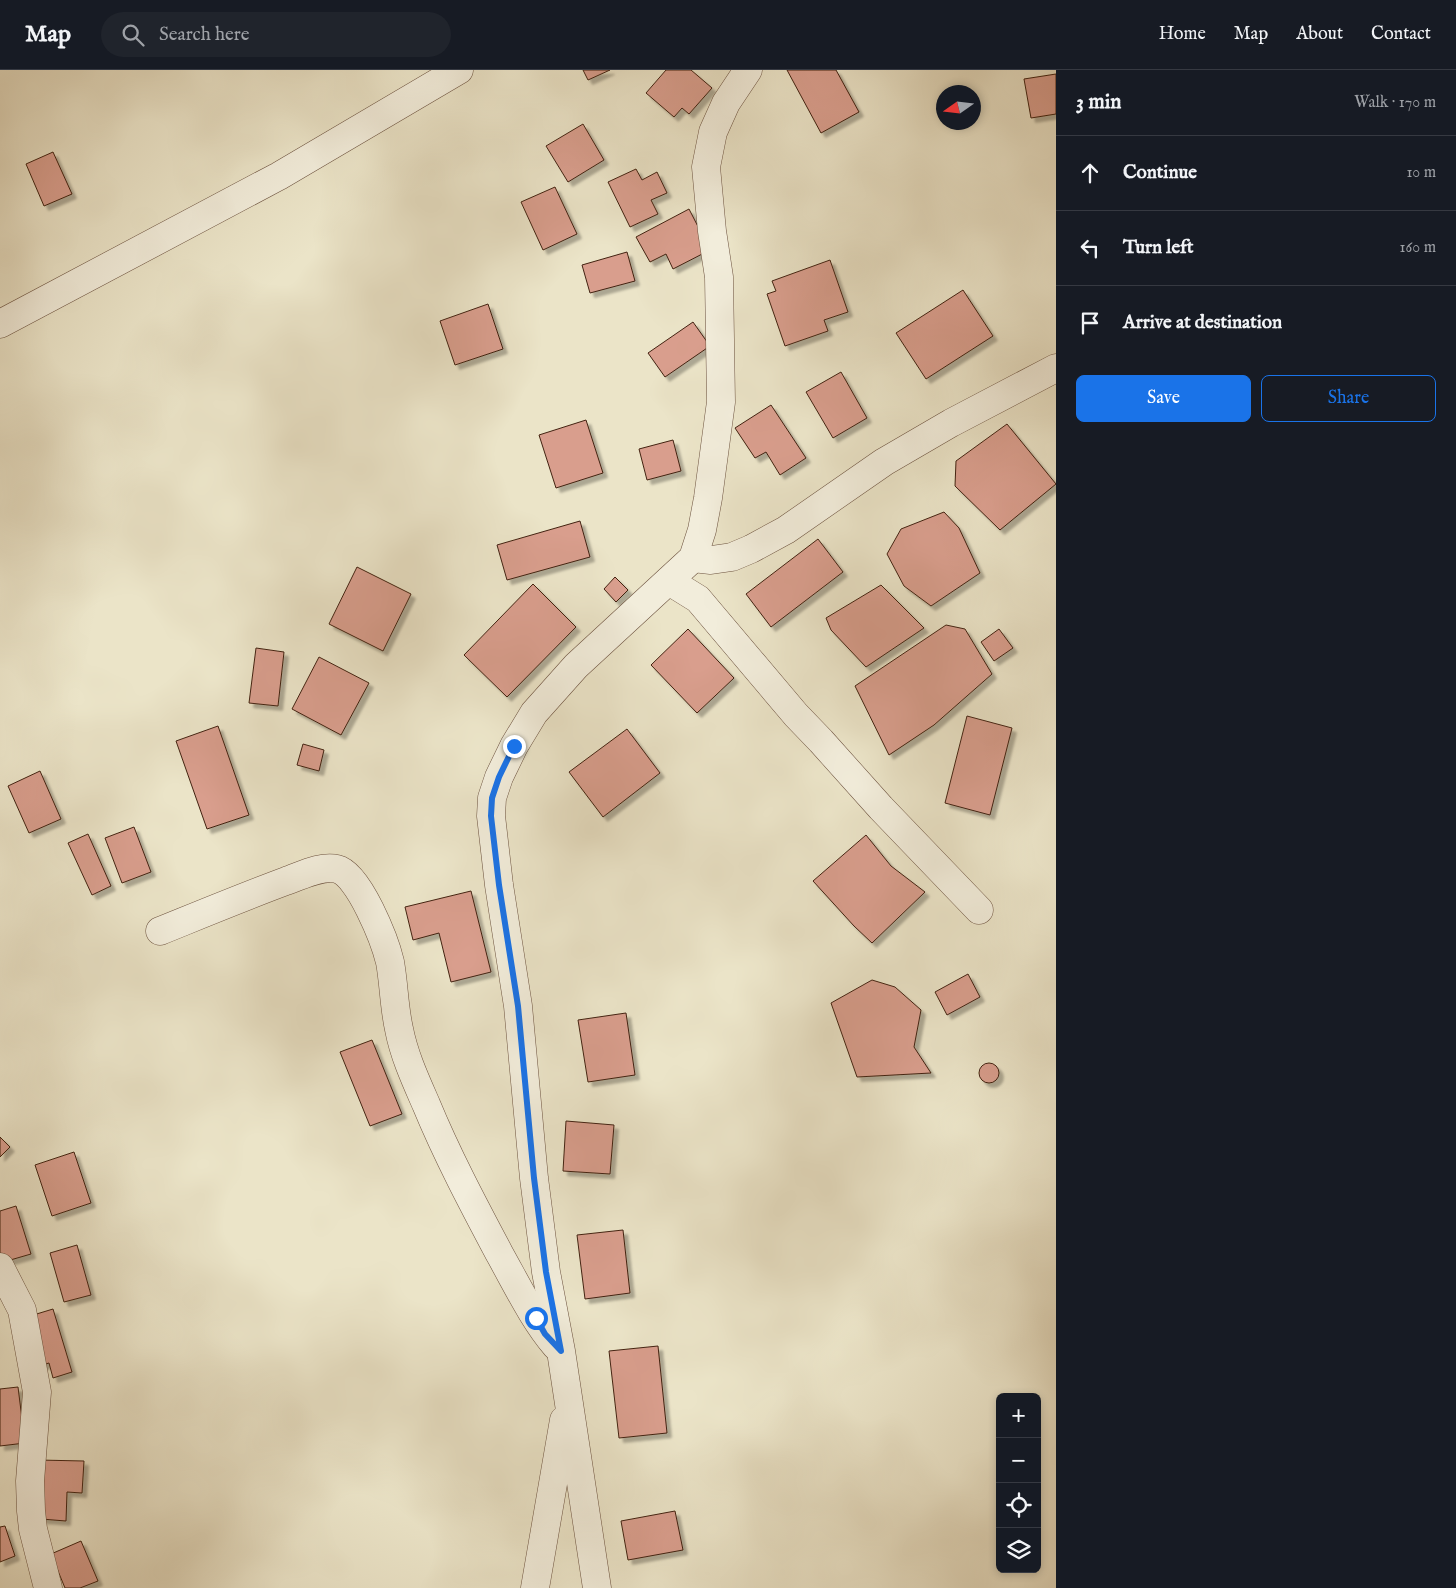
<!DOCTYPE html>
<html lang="en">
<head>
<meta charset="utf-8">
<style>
	body { margin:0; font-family:"IM FELL English",serif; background:#20242c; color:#f1f3f6 }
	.controls { position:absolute; right:15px; bottom:15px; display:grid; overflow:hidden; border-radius:8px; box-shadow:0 2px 8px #0003 }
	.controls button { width:45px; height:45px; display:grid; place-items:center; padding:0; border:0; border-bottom:1px solid #363941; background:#171b24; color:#f1f3f6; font:25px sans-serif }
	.compass { position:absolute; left:936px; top:15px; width:45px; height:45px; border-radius:50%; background:#171b24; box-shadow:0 2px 8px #0003; rotate:256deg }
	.stop { position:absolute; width:15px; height:15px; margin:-11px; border:4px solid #1a73e8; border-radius:50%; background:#fff }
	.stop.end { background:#1a73e8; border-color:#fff; box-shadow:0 1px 5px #0008 }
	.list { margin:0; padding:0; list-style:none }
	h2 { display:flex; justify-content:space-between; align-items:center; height:65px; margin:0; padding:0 20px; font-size:21px }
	h2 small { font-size:16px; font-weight:400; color:#9ea1a6 }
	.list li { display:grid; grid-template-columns:32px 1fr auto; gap:15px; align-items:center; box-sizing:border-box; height:75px; padding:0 20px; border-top:1px solid #363941 }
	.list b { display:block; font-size:19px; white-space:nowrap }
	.list em { font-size:16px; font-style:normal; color:#9ea1a6 }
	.actions { display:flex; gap:10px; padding:15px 20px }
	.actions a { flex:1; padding:11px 0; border:1px solid #1a73e8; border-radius:8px; text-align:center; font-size:18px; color:#1a73e8 }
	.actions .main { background:#1a73e8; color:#fff }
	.icon { flex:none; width:28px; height:28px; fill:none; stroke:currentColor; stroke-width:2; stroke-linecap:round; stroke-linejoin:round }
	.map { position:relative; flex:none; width:1056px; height:1518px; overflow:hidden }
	header { display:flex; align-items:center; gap:30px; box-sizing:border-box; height:70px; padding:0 25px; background:#171b24; border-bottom:1px solid #363941 }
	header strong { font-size:24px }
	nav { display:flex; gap:28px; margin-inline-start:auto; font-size:18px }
	.search { width:350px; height:45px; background:#20242c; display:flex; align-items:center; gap:12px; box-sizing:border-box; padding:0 18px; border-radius:28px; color:#9ea1a6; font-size:19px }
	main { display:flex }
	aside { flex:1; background:#171b24 }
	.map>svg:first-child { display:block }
</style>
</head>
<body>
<header>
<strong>Map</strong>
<div class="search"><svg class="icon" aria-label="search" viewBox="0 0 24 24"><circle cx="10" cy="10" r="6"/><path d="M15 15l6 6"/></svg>Search here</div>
<nav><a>Home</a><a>Map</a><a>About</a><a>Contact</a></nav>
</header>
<main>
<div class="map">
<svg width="1056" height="1518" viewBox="0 0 1056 1518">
	<defs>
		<filter id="shadow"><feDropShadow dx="4.5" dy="4.5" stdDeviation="1" flood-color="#0004"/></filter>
	</defs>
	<rect width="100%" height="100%" fill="#ebe4c8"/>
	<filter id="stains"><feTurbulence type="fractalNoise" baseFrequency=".004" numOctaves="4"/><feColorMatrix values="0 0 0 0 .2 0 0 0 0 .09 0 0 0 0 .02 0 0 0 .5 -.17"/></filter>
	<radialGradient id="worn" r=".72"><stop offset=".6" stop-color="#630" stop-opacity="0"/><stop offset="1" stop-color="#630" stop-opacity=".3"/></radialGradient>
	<g fill="#d99e8d" stroke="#422211" filter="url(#shadow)">
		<path d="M583 0H610L588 10Z"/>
		<path d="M666 0H691L712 18 689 44 682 38 674 47 646 23Z"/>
		<path d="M787 0H836L859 42 821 63Z"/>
		<path d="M1056 4V44L1031 48 1024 9Z"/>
		<path d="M583 54 604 90 568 112 546 76Z"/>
		<path d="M53 82 72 124 44 136 26 94Z"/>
		<path d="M636 99 642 110 657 102 667 123 651 130 658 144 630 157 608 112Z"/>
		<path d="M555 117 577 164 543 180 521 132Z"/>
		<path d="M689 139 710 180 673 199 666 184 650 192 636 167Z"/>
		<path d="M627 182 635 211 590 223 582 195Z"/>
		<path d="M830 190 848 242 824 250 828 261 785 276 767 224 776 221 772 211Z"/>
		<path d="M963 220 993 266 926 309 896 263Z"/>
		<path d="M488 234 503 279 455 295 440 251Z"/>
		<path d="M693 252 710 276 665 307 648 283Z"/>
		<path d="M841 302 867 348 833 368 806 322Z"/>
		<path d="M771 335 806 388 780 405 766 382 755 388 735 358Z"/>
		<path d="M586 350 603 403 556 418 539 365Z"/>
		<path d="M1007 354 1056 414 1000 460 955 416 956 391Z"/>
		<path d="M673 370 681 401 647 410 639 379Z"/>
		<path d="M944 442 959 458 980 503 931 536 904 516 887 484 901 459Z"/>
		<path d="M580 451 590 487 507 510 497 475Z"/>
		<path d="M818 469 843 502 771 557 746 524Z"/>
		<path d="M357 497 411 524 383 581 329 554Z"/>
		<path d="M615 507 628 520 616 532 604 519Z"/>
		<path d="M533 514 576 557 507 627 464 585Z"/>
		<path d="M881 515 924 558 866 597 831 560 826 548Z"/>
		<path d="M946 555 965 559 992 604 934 655 889 685 855 616Z"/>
		<path d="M688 559 734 608 697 643 651 595Z"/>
		<path d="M999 559 1013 578 994 591 981 572Z"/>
		<path d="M256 578 284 582 278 636 249 633Z"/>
		<path d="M319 587 369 613 341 665 292 639Z"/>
		<path d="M967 646 1012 658 990 745 945 733Z"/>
		<path d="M218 656 249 745 207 759 176 671Z"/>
		<path d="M627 659 660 703 603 747 569 702Z"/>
		<path d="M303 674 324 680 319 701 297 695Z"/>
		<path d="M40 701 61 749 29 763 8 716Z"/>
		<path d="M134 757 151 802 122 813 105 768Z"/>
		<path d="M88 764 111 816 92 825 68 773Z"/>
		<path d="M866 765 891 796 925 822 872 873 854 856 813 811Z"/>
		<path d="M471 821 491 902 451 912 439 863 413 870 405 837Z"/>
		<path d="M968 904 980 927 947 945 935 922Z"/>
		<path d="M872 910 895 917 921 940 914 977 931 1003 857 1007 831 933Z"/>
		<path d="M626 943 635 1005 588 1012 578 950Z"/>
		<path d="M372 970 402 1044 370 1056 340 982Z"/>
		<circle cx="989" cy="1003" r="10"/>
		<path d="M566 1051 614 1055 610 1104 563 1101Z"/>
		<path d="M0 1067 10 1077 0 1087Z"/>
		<path d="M74 1082 91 1133 52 1146 35 1095Z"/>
		<path d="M16 1136 31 1184 0 1193V1141Z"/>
		<path d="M623 1160 630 1223 585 1229 577 1165Z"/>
		<path d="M77 1175 91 1225 64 1232 50 1183Z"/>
		<path d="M53 1239 72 1302 53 1308 49 1293 39 1296 30 1246Z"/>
		<path d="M658 1276 667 1363 619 1368 609 1281Z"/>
		<path d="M18 1317 25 1373 0 1376V1319Z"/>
		<path d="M38 1390 84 1391 82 1423 67 1422 66 1451 41 1449Z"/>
		<path d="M675 1441 683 1480 628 1490 621 1451Z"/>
		<path d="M5 1456 15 1486 0 1492V1457Z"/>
		<path d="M81 1471 98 1511 80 1518H65L51 1484Z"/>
	</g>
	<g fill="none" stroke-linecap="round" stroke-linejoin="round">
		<defs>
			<g id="minor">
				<path d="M0 254 279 106 459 0"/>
				<path d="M693 488 711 490 732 487 751 479 786 460 884 392 951 353 1056 298"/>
				<path d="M669 511 698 529 796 645 821 671 881 738 979 840"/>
				<path d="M160 861C202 844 243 827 286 811 301 806 321 795 337 799 359 804 385 871 390 892 394 914 394 937 399 959 404 985 415 1009 426 1034 447 1085 473 1134 499 1183 517 1215 533 1249 556 1276"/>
				<path d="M0 1197 22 1240 37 1322 30 1411 31 1441 33 1459 48 1518"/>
				<path d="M535 1518 564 1350"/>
				<path d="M597 1518 561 1281 546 1202 534 1108 518 936 499 815 491 746 492 728 499 707 514 676 534 643 576 596 693 488 702 460 708 428 721 332 719 207 712 161 706 97 713 62 726 33 748 0"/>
			</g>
		</defs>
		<use href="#minor" stroke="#6c523f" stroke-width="29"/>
		<use href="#minor" stroke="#f2eddb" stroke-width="28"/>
	</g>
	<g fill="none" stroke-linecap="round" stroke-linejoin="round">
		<path stroke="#1a73e8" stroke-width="6" d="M514 676 499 707 492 728 491 746 499 815 518 936 534 1108 546 1202 561 1281 545 1264 536 1248"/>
	</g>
	<rect width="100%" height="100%" filter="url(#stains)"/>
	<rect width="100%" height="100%" fill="url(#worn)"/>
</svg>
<div class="controls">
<button>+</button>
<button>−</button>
<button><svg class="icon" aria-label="locate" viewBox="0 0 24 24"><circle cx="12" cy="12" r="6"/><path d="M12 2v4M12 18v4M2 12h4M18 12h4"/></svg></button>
<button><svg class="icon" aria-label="layers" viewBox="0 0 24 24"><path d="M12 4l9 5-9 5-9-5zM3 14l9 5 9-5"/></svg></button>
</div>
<svg class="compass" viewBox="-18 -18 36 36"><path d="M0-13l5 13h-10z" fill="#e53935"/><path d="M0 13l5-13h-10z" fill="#9ea1a6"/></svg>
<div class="stop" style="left:536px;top:1248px"></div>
<div class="stop end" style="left:514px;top:676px"></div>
</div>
<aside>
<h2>3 min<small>Walk · 170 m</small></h2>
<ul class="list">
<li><svg class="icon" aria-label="ahead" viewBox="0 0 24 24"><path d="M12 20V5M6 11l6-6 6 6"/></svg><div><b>Continue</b></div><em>10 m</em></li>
<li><svg class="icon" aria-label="left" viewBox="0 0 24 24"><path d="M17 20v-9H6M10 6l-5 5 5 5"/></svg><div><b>Turn left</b></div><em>160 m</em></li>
<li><svg class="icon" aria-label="arrive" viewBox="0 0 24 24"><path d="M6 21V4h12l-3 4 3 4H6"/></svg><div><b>Arrive at destination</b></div></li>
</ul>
<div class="actions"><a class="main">Save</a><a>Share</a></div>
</aside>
</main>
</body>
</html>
